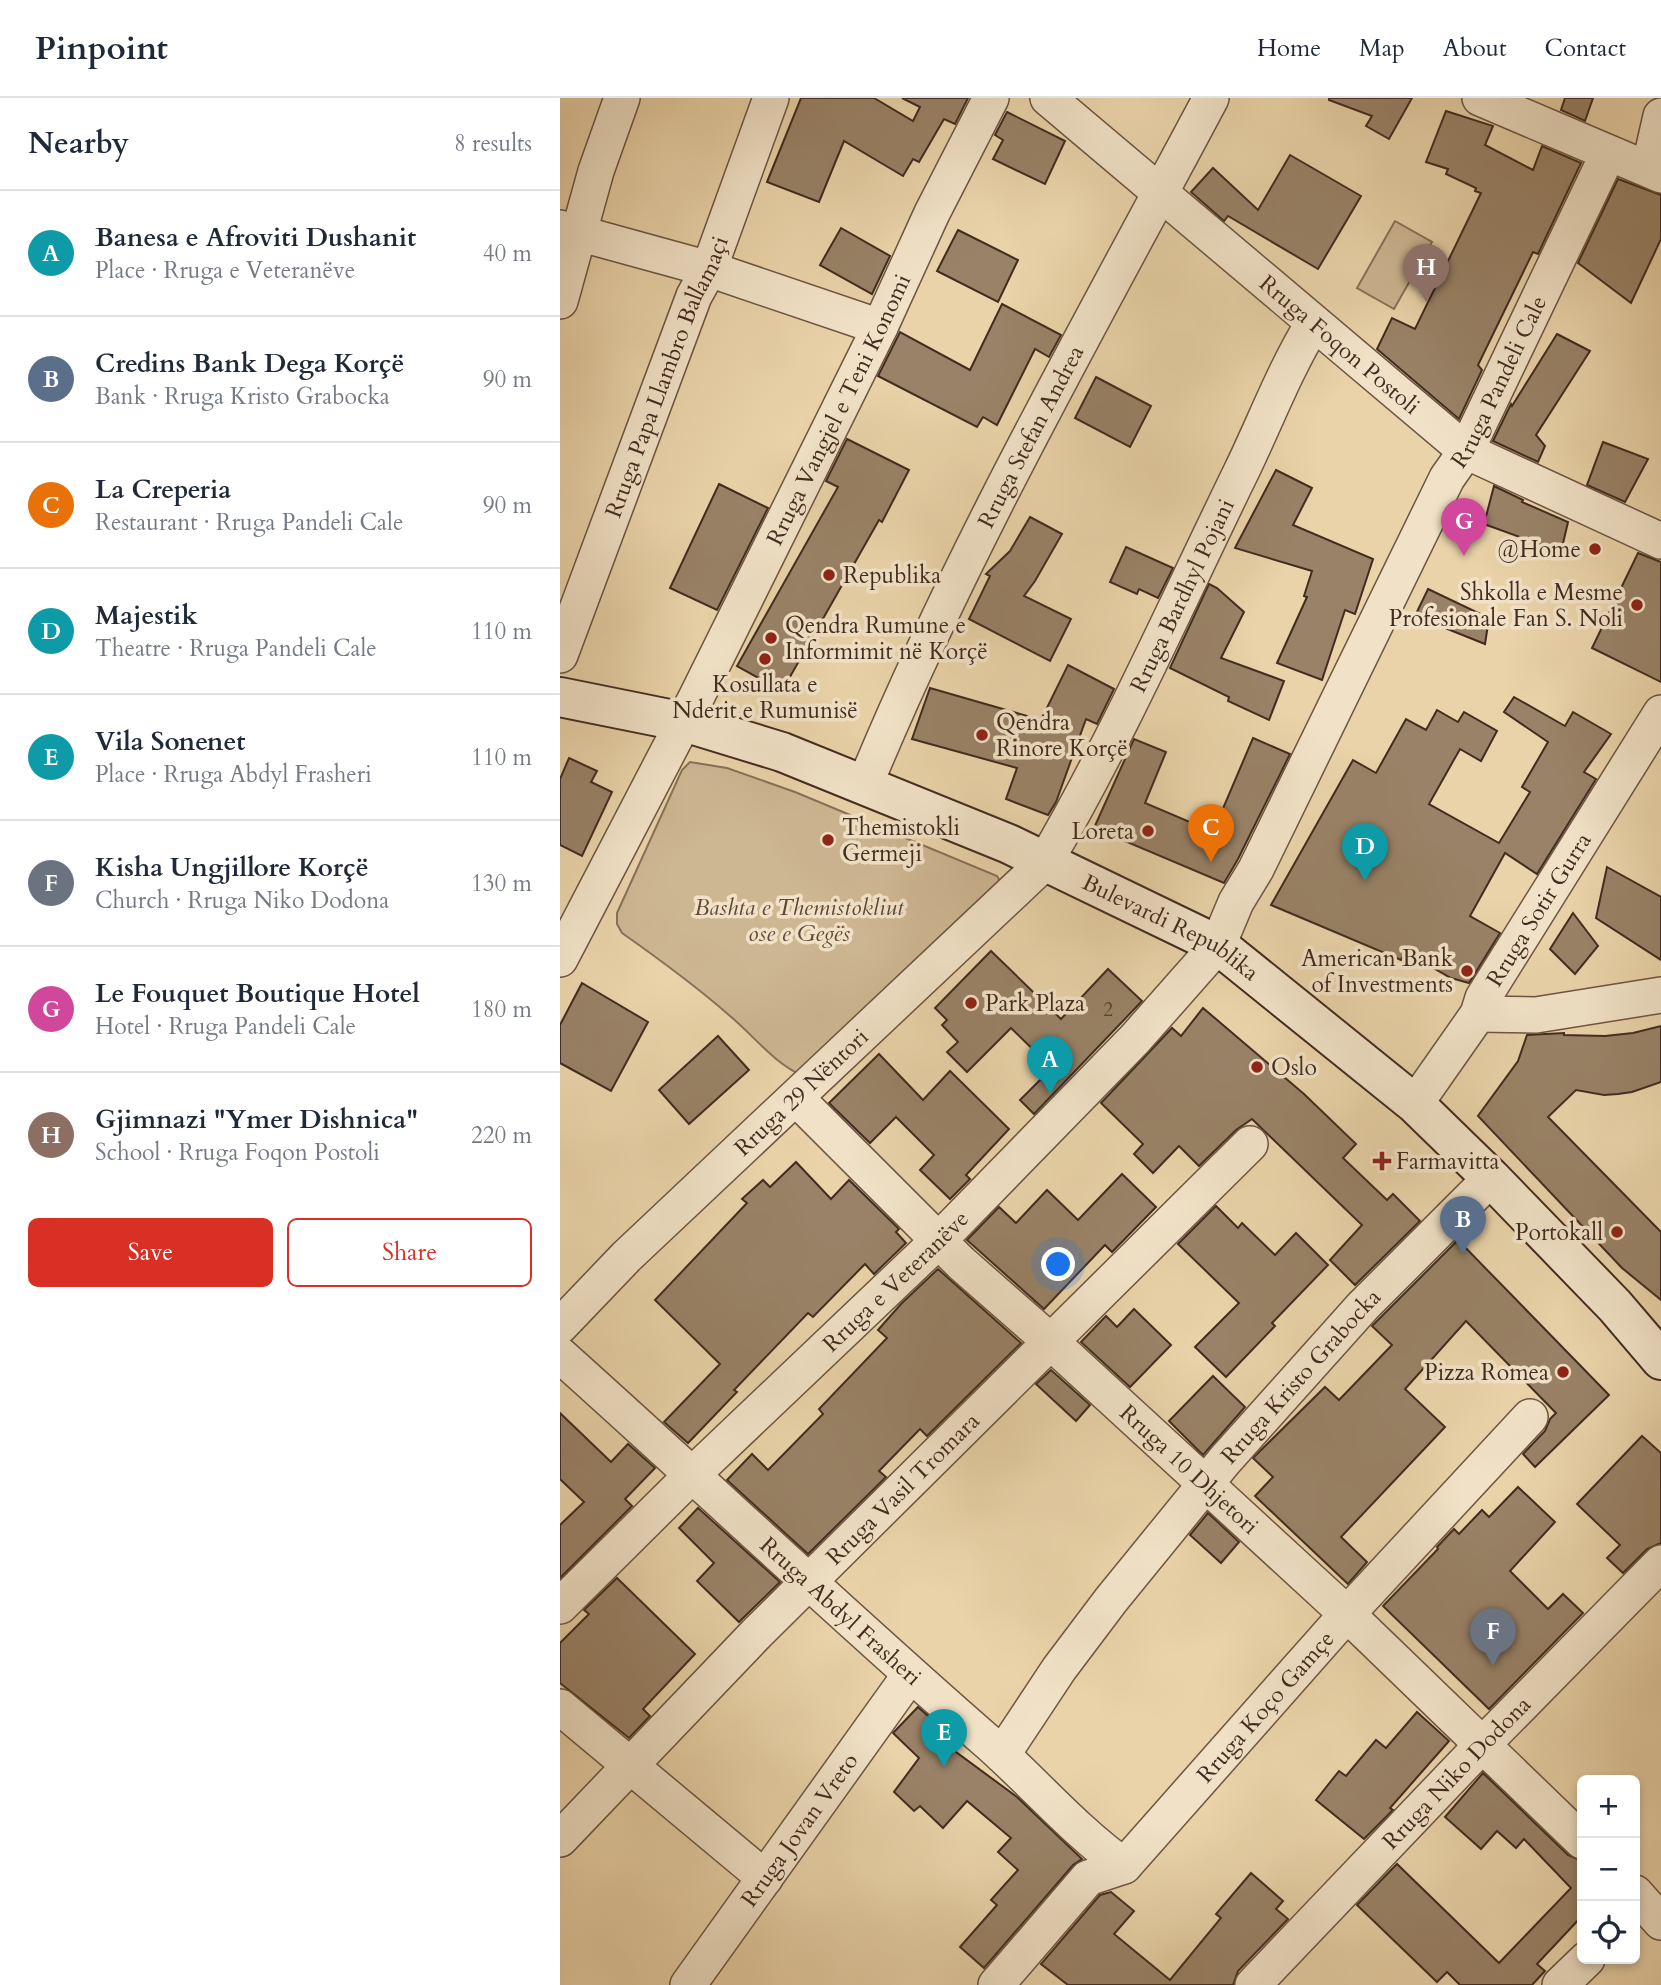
<!DOCTYPE html>
<html lang="en">
<head>
<meta charset="utf-8">
<style>
	body { margin:0; font-family:Cardo,serif; background:#f2f2f3; color:#1f2937 }
	.controls { position:absolute; right:21px; bottom:21px; display:grid; overflow:hidden; border-radius:10px; box-shadow:0 4px 10px #0003 }
	.controls button { width:63px; height:63px; display:grid; place-items:center; padding:0; border:0; border-bottom:2px solid #e0e1e3; background:#fff; color:#1f2937; font:35px sans-serif }
	.you { position:absolute; left:499px; top:1167px; width:24px; height:24px; margin:-18px; border:5px solid #fff; border-radius:50%; background:#1a73e8; box-shadow:0 0 0 10px #1a73e833 }
	.badge { display:grid; place-items:center; width:46px; height:46px; border-radius:50%; background:#d93025; color:#fff; font-size:23px; font-weight:700 }
	.pin { position:absolute; translate:-50% -58px; filter:drop-shadow(0 2px 4px #0008) }
	.pin::after { content:''; position:absolute; top:37px; width:24px; height:21px; background:inherit; clip-path:polygon(0 0,100% 0,50% 100%) }
	.list { margin:0; padding:0; list-style:none }
	h2 { display:flex; justify-content:space-between; align-items:center; height:91px; margin:0; padding:0 28px; font-size:30px }
	h2 small { font-size:23px; font-weight:400; color:#747a83 }
	.list li { display:grid; grid-template-columns:46px 1fr auto; gap:21px; align-items:center; box-sizing:border-box; height:126px; padding:0 28px; border-top:2px solid #e0e1e3 }
	.list b { display:block; font-size:26px; white-space:nowrap }
	.list p { margin:0; font-size:23px; white-space:nowrap; color:#747a83 }
	.list em { font-size:23px; font-style:normal; color:#747a83 }
	.actions { display:flex; gap:14px; padding:21px 28px }
	.actions a { flex:1; padding:16px 0; border:2px solid #d93025; border-radius:10px; text-align:center; font-size:24px; color:#d93025 }
	.actions .main { background:#d93025; color:#fff }
	.icon { flex:none; width:38px; height:38px; fill:none; stroke:currentColor; stroke-width:2; stroke-linecap:round; stroke-linejoin:round }
	.map { position:relative; flex:none; width:1101px; height:1887px; overflow:hidden }
	header { display:flex; align-items:center; gap:42px; box-sizing:border-box; height:98px; padding:0 35px; background:#fff; border-bottom:2px solid #e0e1e3 }
	header strong { font-size:33px }
	nav { display:flex; gap:38px; margin-inline-start:auto; font-size:24px }
	main { display:flex }
	aside { flex:1; background:#fff }
	.map>svg:first-child { display:block }
</style>
</head>
<body>
<header>
<strong>Pinpoint</strong>
<nav><a>Home</a><a>Map</a><a>About</a><a>Contact</a></nav>
</header>
<main>
<aside>
<h2>Nearby<small>8 results</small></h2>
<ul class="list">
<li><span class="badge" style="background:#0f9aa8">A</span><div><b>Banesa e Afroviti Dushanit</b><p>Place · Rruga e Veteranëve</p></div><em>40 m</em></li>
<li><span class="badge" style="background:#5c6f8a">B</span><div><b>Credins Bank Dega Korçë</b><p>Bank · Rruga Kristo Grabocka</p></div><em>90 m</em></li>
<li><span class="badge" style="background:#e8710a">C</span><div><b>La Creperia</b><p>Restaurant · Rruga Pandeli Cale</p></div><em>90 m</em></li>
<li><span class="badge" style="background:#0f9aa8">D</span><div><b>Majestik</b><p>Theatre · Rruga Pandeli Cale</p></div><em>110 m</em></li>
<li><span class="badge" style="background:#0f9aa8">E</span><div><b>Vila Sonenet</b><p>Place · Rruga Abdyl Frasheri</p></div><em>110 m</em></li>
<li><span class="badge" style="background:#6b7280">F</span><div><b>Kisha Ungjillore Korçë</b><p>Church · Rruga Niko Dodona</p></div><em>130 m</em></li>
<li><span class="badge" style="background:#d1479c">G</span><div><b>Le Fouquet Boutique Hotel</b><p>Hotel · Rruga Pandeli Cale</p></div><em>180 m</em></li>
<li><span class="badge" style="background:#8d6e63">H</span><div><b>Gjimnazi &quot;Ymer Dishnica&quot;</b><p>School · Rruga Foqon Postoli</p></div><em>220 m</em></li>
</ul>
<div class="actions"><a class="main">Save</a><a>Share</a></div>
</aside>
<div class="map">
<svg width="1101" height="1887" viewBox="0 0 1101 1887">
	<rect width="100%" height="100%" fill="#ead3a9"/>
	<filter id="stains"><feTurbulence type="fractalNoise" baseFrequency=".00286" numOctaves="4"/><feColorMatrix values="0 0 0 0 .2 0 0 0 0 .09 0 0 0 0 .02 0 0 0 .5 -.17"/></filter>
	<radialGradient id="worn" r=".72"><stop offset=".6" stop-color="#630" stop-opacity="0"/><stop offset="1" stop-color="#630" stop-opacity=".3"/></radialGradient>
	<g fill="#cdb692" stroke="#887059" stroke-width="2">
		<path d="M835 123 872 144 834 211 797 190Z"/>
		<path d="M130 664 167 670 235 694 437 778 440 783 241 977C213 964 193 937 170 918 136 888 99 861 62 835L57 826V815L122 672Z"/>
	</g>
	<g fill="#998267" stroke="#422b20" stroke-width="2">
		<path d="M241 0H314L353 23 360 9 342 0H408L395 26 384 21 359 64 353 61 343 78 284 43 259 104 207 84Z"/>
		<path d="M769 0H852L829 41 806 28 812 18 769 2Z"/>
		<path d="M1005 0H1033L1025 23 1001 12Z"/>
		<path d="M886 13 933 28 925 47 973 72 982 48 1021 65 978 156 973 154 918 267 922 272 899 321 817 251 832 220 855 231 921 95 915 93 916 90 886 76 888 71 866 64Z"/>
		<path d="M447 14 505 43 485 86 433 61 443 42 435 37Z"/>
		<path d="M730 57 801 98 758 171 668 118 664 123 631 94 653 70 698 112Z"/>
		<path d="M1058 81 1101 97V141L1071 205 1018 165Z"/>
		<path d="M281 130 330 158 312 196 260 167Z"/>
		<path d="M398 132 458 162 438 204 377 173Z"/>
		<path d="M442 206 501 237 489 259 475 251 437 327 423 319 417 329 318 278 340 234 410 272Z"/>
		<path d="M997 236 1030 253 976 337 985 348 978 364 933 343 951 306 952 308Z"/>
		<path d="M536 279 591 308 570 349 515 320Z"/>
		<path d="M287 341 349 372 322 424 319 422 222 593 177 568 278 389 266 383Z"/>
		<path d="M1043 344 1088 361 1065 404 1027 387Z"/>
		<path d="M716 372 752 390 733 427 813 461 795 516 785 512 762 582 717 565 747 499 744 498 752 473 675 450Z"/>
		<path d="M159 386 208 410 157 512 110 490Z"/>
		<path d="M934 388 963 402 962 404 1008 424 1001 454 924 426Z"/>
		<path d="M470 419 502 436 475 483 464 498 511 521 490 563 409 521 430 478 426 476 450 453Z"/>
		<path d="M566 449 613 470 598 500 579 491 577 496 550 484Z"/>
		<path d="M1078 455 1101 464V584L1032 550Z"/>
		<path d="M649 486 657 490 684 514 661 560 724 583 709 622 668 603 669 599 610 570Z"/>
		<path d="M868 491 929 520 925 546 855 518Z"/>
		<path d="M508 567 554 591 537 626 526 621 496 704 488 717 446 701 457 670 352 641 370 590 481 622Z"/>
		<path d="M954 599 1005 628 1013 614 1051 636 1024 674 1036 681 977 776 945 755 910 818 940 835 909 885 891 880 845 854 841 862 711 807 793 662 816 675 846 621 866 632 877 612 898 624 904 614 937 633 921 663 900 651 869 706 939 745 970 694 962 689 988 644 944 614Z"/>
		<path d="M693 640 730 656 678 761 664 785 534 730 574 641 606 654 585 705 653 734Z"/>
		<path d="M9 660 37 673 31 684 52 694 22 758 0 747V681Z"/>
		<path d="M1047 769 1101 799V862L1036 820Z"/>
		<path d="M1013 815 1038 848 1015 876 990 851Z"/>
		<path d="M431 853 501 921 548 871 582 903 474 1016 460 1002 492 970 451 930 407 974 387 954 398 944 382 927 387 922 375 910Z"/>
		<path d="M22 885 88 924 51 993 0 965V927Z"/>
		<path d="M643 910 744 996 796 1046 783 1060 827 1102 833 1096 860 1123 795 1187 770 1162 802 1127 692 1021 676 1032 639 1068 619 1048 593 1075 574 1056 583 1046 541 1005 612 930 621 938Z"/>
		<path d="M1101 928V984L1072 994 1058 996 1044 997 1016 992 988 1019 1101 1134V1202L1062 1170 918 1018 958 963 967 937 1004 935V937L1045 938 1073 935Z"/>
		<path d="M158 938 189 972 129 1026 99 992Z"/>
		<path d="M319 956 363 1002 390 973 449 1031 406 1077 410 1081 390 1101 360 1072 374 1057 336 1019 310 1045 269 1005Z"/>
		<path d="M236 1064 271 1101 289 1082 339 1131 336 1134 346 1145 314 1176 305 1166 253 1219 248 1215 174 1292 177 1294 128 1345 104 1324 160 1266 95 1202 187 1105 182 1101 203 1082 210 1089Z"/>
		<path d="M562 1076 596 1109 552 1154 545 1147 484 1211 407 1142 439 1109 456 1125 487 1092 518 1122Z"/>
		<path d="M656 1108 678 1130 682 1125 715 1157 736 1135 768 1167 712 1225 715 1228 666 1279 635 1249 679 1205 618 1146Z"/>
		<path d="M898 1142 1049 1297 975 1369 963 1356 985 1333 990 1321 996 1315 906 1223 845 1291 885 1329 781 1439 807 1464 788 1486 695 1398 713 1379 693 1360 765 1289 779 1302 832 1247 812 1228Z"/>
		<path d="M378 1171 461 1245 367 1338 360 1331 319 1373 326 1379 248 1456 167 1382 192 1356 208 1372 263 1316 259 1311 327 1240 318 1232 341 1206Z"/>
		<path d="M574 1211 611 1247 570 1289 521 1244 546 1218 557 1229Z"/>
		<path d="M491 1272 530 1307 516 1323 476 1286Z"/>
		<path d="M653 1278 685 1309 643 1357 609 1323Z"/>
		<path d="M0 1315 51 1364 68 1346 95 1370 65 1401 72 1408 0 1480V1427L24 1404 0 1381Z"/>
		<path d="M1082 1338 1101 1355V1445L1087 1451 1063 1475 1047 1460 1060 1447 1017 1406Z"/>
		<path d="M958 1389 995 1424 950 1473 988 1511 1003 1496 1023 1515 929 1611 823 1508 878 1451 877 1449 894 1431 899 1436 922 1412 929 1419Z"/>
		<path d="M138 1410 220 1484 179 1524 137 1483 154 1465 119 1430Z"/>
		<path d="M648 1415 679 1444 661 1465 630 1437Z"/>
		<path d="M57 1480 135 1556 83 1611 90 1618 69 1640 0 1585V1545L29 1516 24 1512Z"/>
		<path d="M358 1609 397 1644 392 1651 457 1699 522 1761 513 1767 424 1870 400 1849 437 1807 431 1802 458 1772 438 1754 451 1740 407 1703 383 1730 360 1708 354 1713 334 1694 359 1660 333 1635Z"/>
		<path d="M857 1614 889 1643 830 1710 833 1712 804 1741 756 1702 779 1673 786 1678 816 1642 826 1650Z"/>
		<path d="M923 1675 1008 1757 1022 1763V1818L977 1866 985 1873 972 1887H900L887 1874 877 1884 797 1807 837 1766 939 1865 1011 1790 964 1741 956 1750 937 1733 921 1751 885 1719Z"/>
		<path d="M691 1775 723 1803 716 1811 728 1821 678 1873 673 1887H508L481 1866 540 1797 551 1794 574 1813 554 1836 610 1882 661 1820 656 1816Z"/>
	</g>
	<g fill="none" stroke-linecap="round" stroke-linejoin="round">
		<defs>
			<g id="street">
				<path id="s1" d="M488 0 906 353 1101 443"/>
				<path d="M920 0 1101 77"/>
				<path d="M1089 71 1101 18"/>
				<path d="M0 130 149 171 320 229"/>
				<path d="M0 203 36 73 62 0"/>
				<path id="s2" d="M0 557 134 198 149 171 211 0"/>
				<path id="s3" d="M305 686C403 449 531 226 651 0"/>
				<path id="s4" d="M0 861 136 600 320 229 372 115 431 0"/>
				<path d="M918 916 976 917 1101 897"/>
				<path id="s5" d="M236 1000 401 1165 491 1244 787 1516 1022 1743"/>
				<path id="s6" d="M855 1006 918 916 923 900 1101 615"/>
				<path id="s7" d="M0 1228 66 1159 485 764C558 639 617 505 681 374 705 325 724 273 753 226"/>
				<path id="s8" d="M0 1257C144 1386 284 1519 430 1646 475 1686 515 1733 564 1768"/>
				<path id="s9" d="M0 1508 133 1376 378 1143 575 941 658 847 676 804 696 771 887 380 906 353 1048 56"/>
				<path d="M0 1609 205 1780"/>
				<path id="s10" d="M442 1657 499 1571 551 1502 665 1362 803 1208 931 1080"/>
				<path id="s11" d="M0 1741 196 1536 690 1046"/>
				<path d="M1075 1795 1101 1824"/>
				<path id="s12" d="M128 1887 350 1577"/>
				<path id="s13" d="M436 1887 528 1780 564 1768 787 1516 970 1319"/>
				<path id="s14" d="M693 1887 923 1646 1101 1465"/>
				<path d="M1000 1887 1027 1861"/>
			</g>
			<g id="secondary">
				<path id="s15" d="M0 599 124 624 222 654 449 746 658 847 855 1006 931 1080 1055 1208 1101 1262"/>
			</g>
		</defs>
		<use href="#street" stroke="#6c5542" stroke-width="38"/>
		<use href="#secondary" stroke="#422b20" stroke-width="42"/>
		<use href="#street" stroke="#f1e2c7" stroke-width="35"/>
		<use href="#secondary" stroke="#f1e2c7" stroke-width="38"/>
	</g>
	<g fill="#8f2418" stroke="#f1e2c7" stroke-width="2.5">
		<circle cx="1035" cy="451" r="7"/>
		<circle cx="269" cy="477" r="7"/>
		<circle cx="1077" cy="507" r="7"/>
		<circle cx="211" cy="540" r="7"/>
		<circle cx="205" cy="561" r="7"/>
		<circle cx="422" cy="637" r="7"/>
		<circle cx="588" cy="733" r="7"/>
		<circle cx="268" cy="742" r="7"/>
		<circle cx="907" cy="873" r="7"/>
		<circle cx="411" cy="905" r="7"/>
		<circle cx="697" cy="969" r="7"/>
		<path d="M818.5 1052.5h7v7h7v7h-7v7h-7v-7h-7v-7h7z"/>
		<circle cx="1057" cy="1134" r="7"/>
		<circle cx="1003" cy="1274" r="7"/>
	</g>
	<g text-anchor="middle" dominant-baseline="central" stroke-width="7" stroke-linejoin="round" paint-order="stroke">
		<g font-size="19" fill="#584132">
			<text x="548" y="912">2</text>
		</g>
		<g font-size="23" fill="#422b20" stroke="#f1e2c7">
			<text stroke="none"><textPath href="#s1" startOffset="382">Rruga Foqon Postoli</textPath></text>
			<text stroke="none"><textPath href="#s2" startOffset="298">Rruga Papa Llambro Ballamaçi</textPath></text>
			<text stroke="none"><textPath href="#s9" startOffset="1563">Rruga Pandeli Cale</textPath></text>
			<text stroke="none"><textPath href="#s4" startOffset="616">Rruga Vangjel e Teni Konomi</textPath></text>
			<text stroke="none"><textPath href="#s3" startOffset="385">Rruga Stefan Andrea</textPath></text>
			<text stroke="none"><textPath href="#s7" startOffset="971">Rruga Bardhyl Pojani</textPath></text>
			<text stroke="none"><textPath href="#s6" startOffset="231">Rruga Sotir Gurra</textPath></text>
			<text stroke="none"><textPath href="#s15" startOffset="656">Bulevardi Republika</textPath></text>
			<text stroke="none"><textPath href="#s7" startOffset="336">Rruga 29 Nëntori</textPath></text>
			<text stroke="none"><textPath href="#s9" startOffset="467">Rruga e Veteranëve</textPath></text>
			<text stroke="none"><textPath href="#s10" startOffset="483">Rruga Kristo Grabocka</textPath></text>
			<text stroke="none"><textPath href="#s5" startOffset="541">Rruga 10 Dhjetori</textPath></text>
			<text stroke="none"><textPath href="#s11" startOffset="490">Rruga Vasil Tromara</textPath></text>
			<text stroke="none"><textPath href="#s8" startOffset="380">Rruga Abdyl Frasheri</textPath></text>
			<text stroke="none"><textPath href="#s13" startOffset="392">Rruga Koço Gamçe</textPath></text>
			<text stroke="none"><textPath href="#s14" startOffset="294">Rruga Niko Dodona</textPath></text>
			<text stroke="none"><textPath href="#s12" startOffset="191">Rruga Jovan Vreto</textPath></text>
		</g>
		<g font-size="23" fill="#422b20" stroke="#f1e2c7" text-anchor="start">
			<text x="1021" y="451" text-anchor="end">@Home</text>
			<text x="283" y="477">Republika</text>
			<text x="1063" y="494" text-anchor="end">Shkolla e Mesme<tspan x="1063" dy="26">Profesionale Fan S. Noli</tspan></text>
			<text x="225" y="527">Qendra Rumune e<tspan x="225" dy="26">Informimit në Korçë</tspan></text>
			<text x="205" y="586" text-anchor="middle">Kosullata e<tspan x="205" dy="26">Nderit e Rumunisë</tspan></text>
			<text x="436" y="624">Qendra<tspan x="436" dy="26">Rinore Korçë</tspan></text>
			<text x="282" y="729">Themistokli<tspan x="282" dy="26">Germeji</tspan></text>
			<text x="574" y="733" text-anchor="end">Loreta</text>
			<text x="893" y="860" text-anchor="end">American Bank<tspan x="893" dy="26">of Investments</tspan></text>
			<text x="425" y="905">Park Plaza</text>
			<text x="711" y="969">Oslo</text>
			<text x="836" y="1063">Farmavitta</text>
			<text x="1043" y="1134" text-anchor="end">Portokall</text>
			<text x="989" y="1274" text-anchor="end">Pizza Romea</text>
		</g>
		<g font-size="23" font-style="italic" fill="#5e4737" stroke="#f1e2c7">
			<text x="239" y="809">Bashta e Themistokliut<tspan x="239" dy="26">ose e Gegës</tspan></text>
		</g>
	</g>
	<rect width="100%" height="100%" filter="url(#stains)"/>
	<rect width="100%" height="100%" fill="url(#worn)"/>
</svg>
<div class="controls">
<button>+</button>
<button>−</button>
<button><svg class="icon" aria-label="locate" viewBox="0 0 24 24"><circle cx="12" cy="12" r="6"/><path d="M12 2v4M12 18v4M2 12h4M18 12h4"/></svg></button>
</div>
<div class="you"></div>
<div class="pin badge" style="left:490px;top:996px;background:#0f9aa8">A</div>
<div class="pin badge" style="left:903px;top:1156px;background:#5c6f8a">B</div>
<div class="pin badge" style="left:651px;top:764px;background:#e8710a">C</div>
<div class="pin badge" style="left:805px;top:783px;background:#0f9aa8">D</div>
<div class="pin badge" style="left:384px;top:1669px;background:#0f9aa8">E</div>
<div class="pin badge" style="left:933px;top:1568px;background:#6b7280">F</div>
<div class="pin badge" style="left:904px;top:458px;background:#d1479c">G</div>
<div class="pin badge" style="left:866px;top:204px;background:#8d6e63">H</div>
</div>
</main>
</body>
</html>
